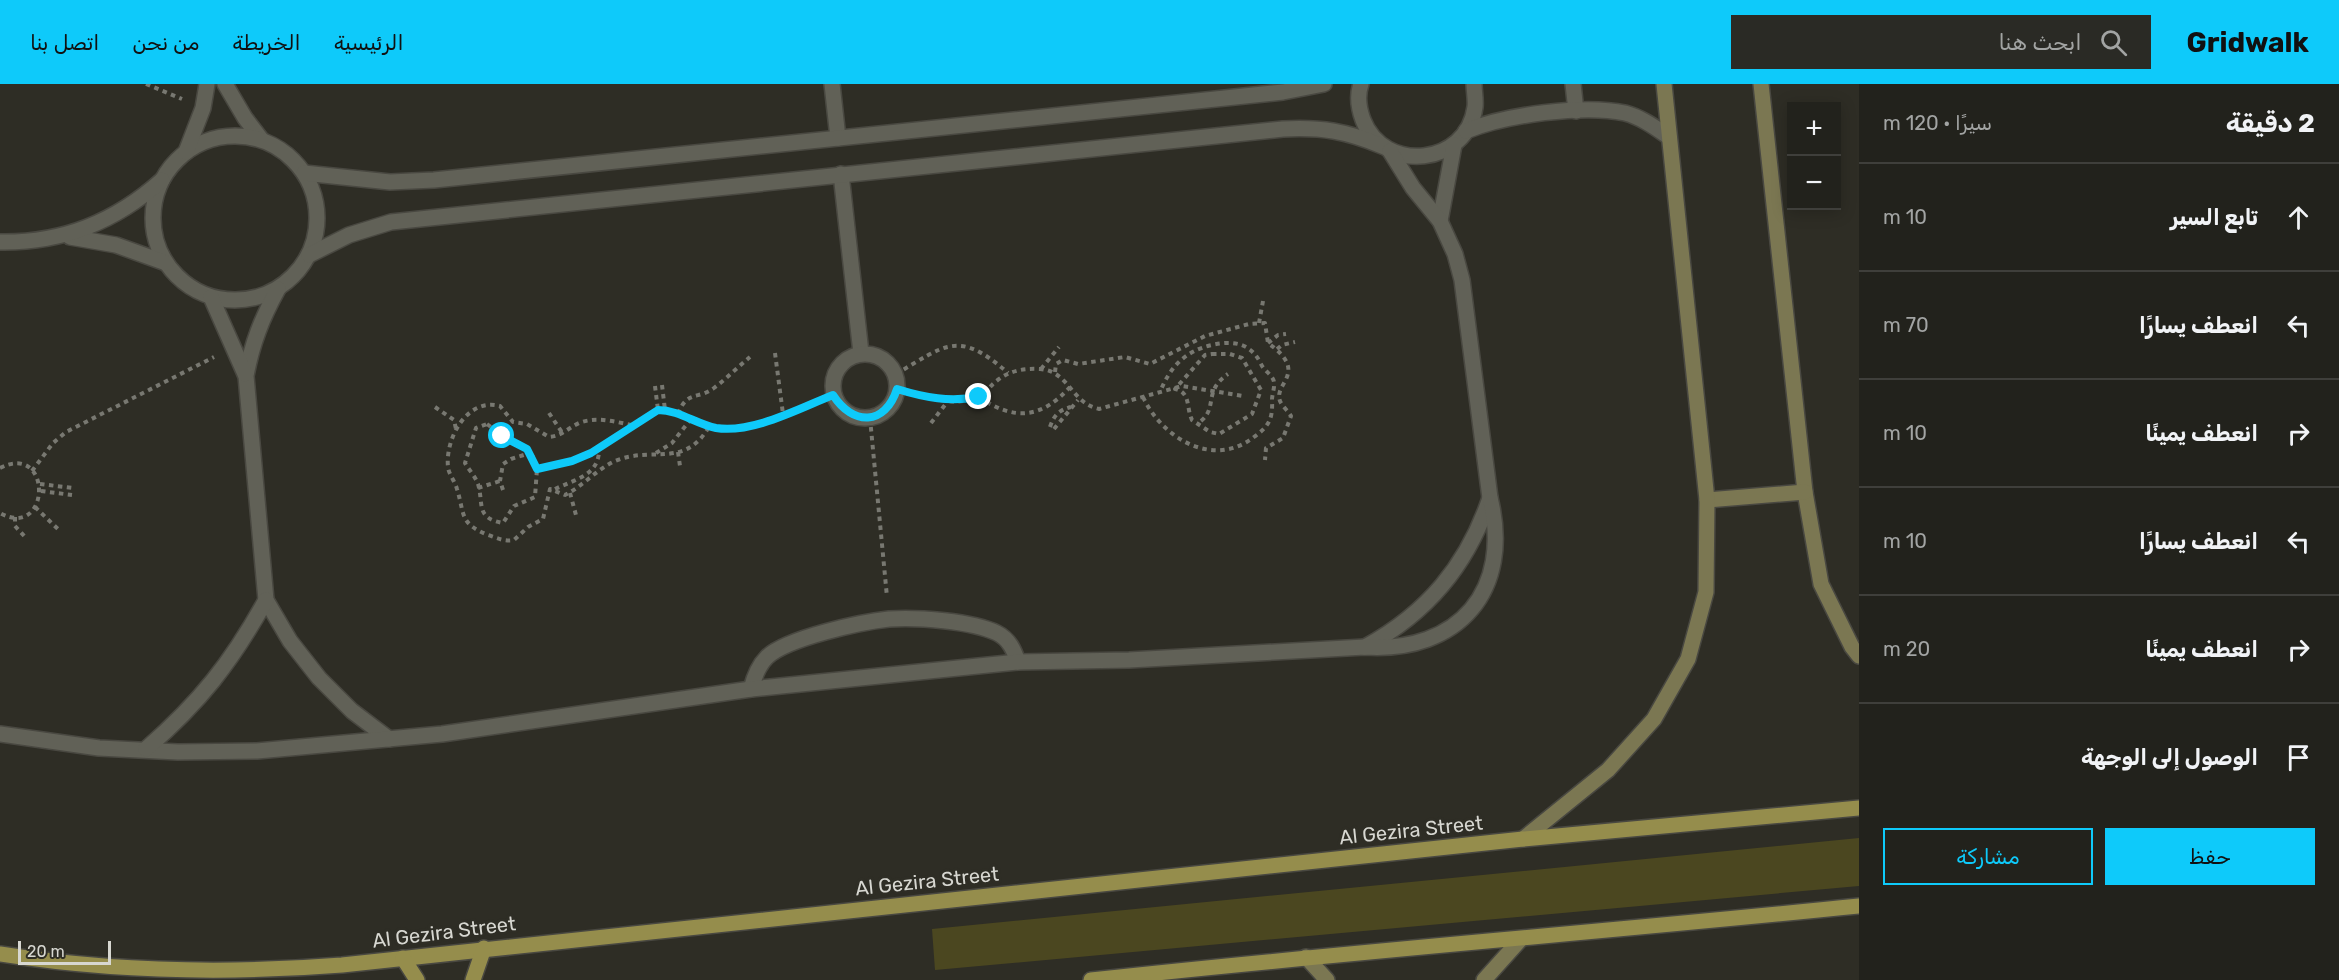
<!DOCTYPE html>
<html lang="ar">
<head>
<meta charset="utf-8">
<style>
	body { margin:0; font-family:Rubik,Cairo,sans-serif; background:#2a2a25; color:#f1f3f6; direction:rtl }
	.controls { position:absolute; right:18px; top:18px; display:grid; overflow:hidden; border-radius:0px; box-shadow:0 3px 15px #0003 }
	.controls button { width:54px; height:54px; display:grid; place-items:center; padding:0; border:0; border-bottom:2px solid #3f3f3b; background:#22221c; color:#f1f3f6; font:30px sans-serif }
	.scale { position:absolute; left:18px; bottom:15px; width:93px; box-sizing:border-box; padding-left:6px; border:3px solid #d7d7d1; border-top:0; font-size:16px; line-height:21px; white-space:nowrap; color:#d7d7d1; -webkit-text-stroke:4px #2e2d25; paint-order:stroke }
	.stop { position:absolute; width:18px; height:18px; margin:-14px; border:4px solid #0ecafa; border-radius:50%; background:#fff }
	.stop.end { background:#0ecafa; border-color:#fff; box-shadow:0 2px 6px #0008 }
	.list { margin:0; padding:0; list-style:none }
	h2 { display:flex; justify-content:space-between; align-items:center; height:78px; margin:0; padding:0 24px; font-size:26px }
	h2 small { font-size:20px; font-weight:400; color:#a2a4a3 }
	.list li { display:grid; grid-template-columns:39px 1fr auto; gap:18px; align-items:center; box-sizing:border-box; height:108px; padding:0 24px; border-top:2px solid #3f3f3b }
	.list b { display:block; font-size:22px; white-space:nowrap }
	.list em { font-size:20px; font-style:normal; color:#a2a4a3 }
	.actions { display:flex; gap:12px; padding:18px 24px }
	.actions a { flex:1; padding:14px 0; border:2px solid #0ecafa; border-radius:0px; text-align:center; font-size:21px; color:#0ecafa }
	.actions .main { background:#0ecafa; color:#111 }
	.icon { flex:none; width:33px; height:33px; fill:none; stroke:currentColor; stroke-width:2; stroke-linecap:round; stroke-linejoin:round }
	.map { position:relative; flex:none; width:1859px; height:896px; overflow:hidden; direction:ltr }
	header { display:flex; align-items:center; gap:36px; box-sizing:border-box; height:84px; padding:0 30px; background:#0ecafa; color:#111 }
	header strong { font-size:28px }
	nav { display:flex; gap:33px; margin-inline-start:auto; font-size:21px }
	.search { width:420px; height:54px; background:#2a2a25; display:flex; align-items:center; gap:15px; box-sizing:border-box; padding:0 21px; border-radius:0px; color:#a2a4a3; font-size:22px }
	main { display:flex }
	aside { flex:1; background:#22221c }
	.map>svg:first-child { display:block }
</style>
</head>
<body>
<header>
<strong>Gridwalk</strong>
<div class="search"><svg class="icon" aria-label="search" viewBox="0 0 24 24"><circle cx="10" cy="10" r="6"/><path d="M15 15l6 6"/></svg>ابحث هنا</div>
<nav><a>الرئيسية</a><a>الخريطة</a><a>من نحن</a><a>اتصل بنا</a></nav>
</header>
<main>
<aside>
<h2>2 دقيقة<small>سيرًا · 120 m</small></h2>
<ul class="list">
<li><svg class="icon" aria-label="ahead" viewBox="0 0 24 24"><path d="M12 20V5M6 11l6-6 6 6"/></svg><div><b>تابع السير</b></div><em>10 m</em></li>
<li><svg class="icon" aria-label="left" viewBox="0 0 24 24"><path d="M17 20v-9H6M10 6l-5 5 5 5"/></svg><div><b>انعطف يسارًا</b></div><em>70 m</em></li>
<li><svg class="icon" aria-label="right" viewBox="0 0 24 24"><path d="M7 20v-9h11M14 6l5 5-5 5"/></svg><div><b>انعطف يمينًا</b></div><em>10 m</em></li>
<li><svg class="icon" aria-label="left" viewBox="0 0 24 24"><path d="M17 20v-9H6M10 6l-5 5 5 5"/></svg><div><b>انعطف يسارًا</b></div><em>10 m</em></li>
<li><svg class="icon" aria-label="right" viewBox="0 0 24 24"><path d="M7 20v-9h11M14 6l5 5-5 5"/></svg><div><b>انعطف يمينًا</b></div><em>20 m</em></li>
<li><svg class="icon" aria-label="arrive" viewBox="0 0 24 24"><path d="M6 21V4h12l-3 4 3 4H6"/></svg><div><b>الوصول إلى الوجهة</b></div></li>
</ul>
<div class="actions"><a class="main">حفظ</a><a>مشاركة</a></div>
</aside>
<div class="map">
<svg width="1859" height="896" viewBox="0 0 1859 896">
	<rect width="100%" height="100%" fill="#2e2d25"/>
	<path fill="#4b4720" d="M1859 754V802L935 886 932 845Z"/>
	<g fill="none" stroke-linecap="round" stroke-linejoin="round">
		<defs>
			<g id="street">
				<path d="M225 0 245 34 261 55"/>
				<path d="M832 0 838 54"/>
				<path d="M1361 0C1357 11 1359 25 1363 36 1384 90 1467 82 1475 23 1476 16 1474 7 1474 0"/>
				<path d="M1573 0 1576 27"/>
				<path d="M1466 47C1505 31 1583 20 1625 29 1641 33 1656 44 1669 53"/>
				<circle cx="235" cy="134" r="82"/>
				<path d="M186 68 203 24 207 0"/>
				<path d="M304 89 390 98 434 96 1283 8 1324 0"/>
				<path d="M841 90 861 269"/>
				<path d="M1440 137 1454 61"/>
				<path d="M70 153 116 161 166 179"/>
				<path d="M0 158C63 159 115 138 162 96"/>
				<path d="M309 171 349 151 391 138 1283 45C1322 43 1346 47 1382 62"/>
				<path d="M278 205C262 234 252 259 246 292L266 516 290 557 319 594 352 627 389 655"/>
				<path d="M211 213 245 290"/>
				<circle cx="865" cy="302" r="32"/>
				<path d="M1365 563C1427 529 1467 482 1490 414"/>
				<path d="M751 605C754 593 758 582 767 573 787 554 861 538 889 535 917 533 972 537 997 549 1009 555 1014 566 1018 578"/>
				<path d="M0 650 99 664 178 668 257 667 442 650 751 605 1018 578 1129 576 1365 563C1459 569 1513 506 1490 414L1462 196 1455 170 1440 137 1413 104 1390 67"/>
				<path d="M146 665C200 618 231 579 266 516"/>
			</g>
			<g id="secondary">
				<path d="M1761 0 1805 408 1821 500 1852 563 1859 572"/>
				<path d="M1707 416 1805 408"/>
				<path d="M1523 755 1608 686 1654 635 1688 575 1706 508 1707 416 1664 0"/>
				<path d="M1306 873 1327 896"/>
				<path d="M1484 896 1520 856"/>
			</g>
			<g id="primary">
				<path d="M0 870C114 888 227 890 342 881L1523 755 1859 724"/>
				<path d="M403 874 417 896"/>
				<path d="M473 896 484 864"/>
				<path d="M1091 896C1347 868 1603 848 1859 822"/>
			</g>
		</defs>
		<use href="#street" stroke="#494841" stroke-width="18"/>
		<use href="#secondary" stroke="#494841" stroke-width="18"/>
		<use href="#primary" stroke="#494841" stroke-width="18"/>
		<g stroke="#787871" stroke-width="4" stroke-dasharray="4.5 4.5" stroke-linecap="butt">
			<path d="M146 0 182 15"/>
			<path d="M1259 239 1263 217"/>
			<path d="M1268 259 1278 251 1286 250"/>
			<path d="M1277 265 1282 261 1295 258"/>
			<path d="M775 269 783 330"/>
			<path d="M1212 270H1230L1242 274 1261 306 1252 330 1219 350 1210 348 1192 336C1186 324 1191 308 1175 305L1205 271Z"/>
			<path d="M1041 285 1059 263"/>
			<path d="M1055 288 1056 280 1063 276 1078 280 1125 273 1150 280 1205 252 1249 240 1265 239 1268 259C1310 289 1273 299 1280 317 1282 322 1288 327 1291 332L1283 354 1266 364 1265 376"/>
			<path d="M896 290C946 261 958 245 1008 289"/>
			<path d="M662 301 665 326"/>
			<path d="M655 302 658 326"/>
			<path d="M897 305C921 312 954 324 979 313 984 310 989 304 993 300 1007 287 1022 284 1040 285 1069 287 1071 319 1099 325L1182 302 1243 312"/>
			<path d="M979 313C1014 337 1041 335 1070 303"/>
			<path d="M1143 313C1162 354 1213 385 1254 353 1269 342 1273 335 1272 316 1272 310 1275 303 1274 298 1273 291 1264 287 1261 280 1251 259 1233 256 1212 261 1185 267 1170 283 1160 308"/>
			<path d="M435 323 454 336 456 345"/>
			<path d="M549 329 563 350"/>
			<path d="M678 330C687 306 698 316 714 304 727 294 738 283 750 273"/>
			<path d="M870 334 887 513"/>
			<path d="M1201 337C1218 323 1203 307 1228 290"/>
			<path d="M931 339 948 317"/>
			<path d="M487 340 508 356 519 359 533 373 537 385 535 413 514 422 503 439C475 434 484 420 478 400 475 392 469 386 465 379L476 344Z"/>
			<path d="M632 341C615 338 597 332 579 339 568 344 562 352 549 353L527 340 513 338 500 322C467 313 445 355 448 383 449 391 455 397 457 405 465 431 459 439 488 451 497 454 505 458 514 456L528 443 543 435 550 405 565 411C583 402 597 385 615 377 653 361 685 386 710 341"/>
			<path d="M1050 343C1054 331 1059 326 1071 323"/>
			<path d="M1054 345 1078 316"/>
			<path d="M678 368 680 382"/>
			<path d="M656 369 672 359 691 335"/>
			<path d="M0 384C53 357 51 457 0 429"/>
			<path d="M537 385 572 377 591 369 658 326C679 325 696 340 716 344 751 350 800 323 833 311"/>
			<path d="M32 387 53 359 66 348 214 273"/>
			<path d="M40 400 73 404"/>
			<path d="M478 404 500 397"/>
			<path d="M555 405C576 395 600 391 599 364"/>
			<path d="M503 406 500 397 503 380 511 375 530 369"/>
			<path d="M41 407 72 411"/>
			<path d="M570 409 576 431"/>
			<path d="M35 423 60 447"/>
			<path d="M15 433V442L26 454"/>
		</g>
		<use href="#street" stroke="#616157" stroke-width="15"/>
		<use href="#secondary" stroke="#7b7752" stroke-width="15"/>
		<use href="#primary" stroke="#958d4c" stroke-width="15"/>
	</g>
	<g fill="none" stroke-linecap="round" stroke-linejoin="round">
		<path stroke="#0ecafa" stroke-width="8" d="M502 352 527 365 537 385 572 377 591 369 658 326C679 326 696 340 716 344 752 350 800 324 833 311 853 342 885 342 897 305 926 314 949 318 979 313"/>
	</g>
	<g text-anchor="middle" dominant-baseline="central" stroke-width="6" stroke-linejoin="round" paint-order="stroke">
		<g font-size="20" fill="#d7d7d1" stroke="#2e2d25">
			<text transform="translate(1411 746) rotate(-6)">Al Gezira Street</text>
			<text transform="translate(927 797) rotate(-6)">Al Gezira Street</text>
			<text transform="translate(444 848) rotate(-7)">Al Gezira Street</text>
		</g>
	</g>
</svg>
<div class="controls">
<button>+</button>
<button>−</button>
</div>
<div class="scale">20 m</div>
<div class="stop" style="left:502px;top:352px"></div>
<div class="stop end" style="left:979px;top:313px"></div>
</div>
</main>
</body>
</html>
